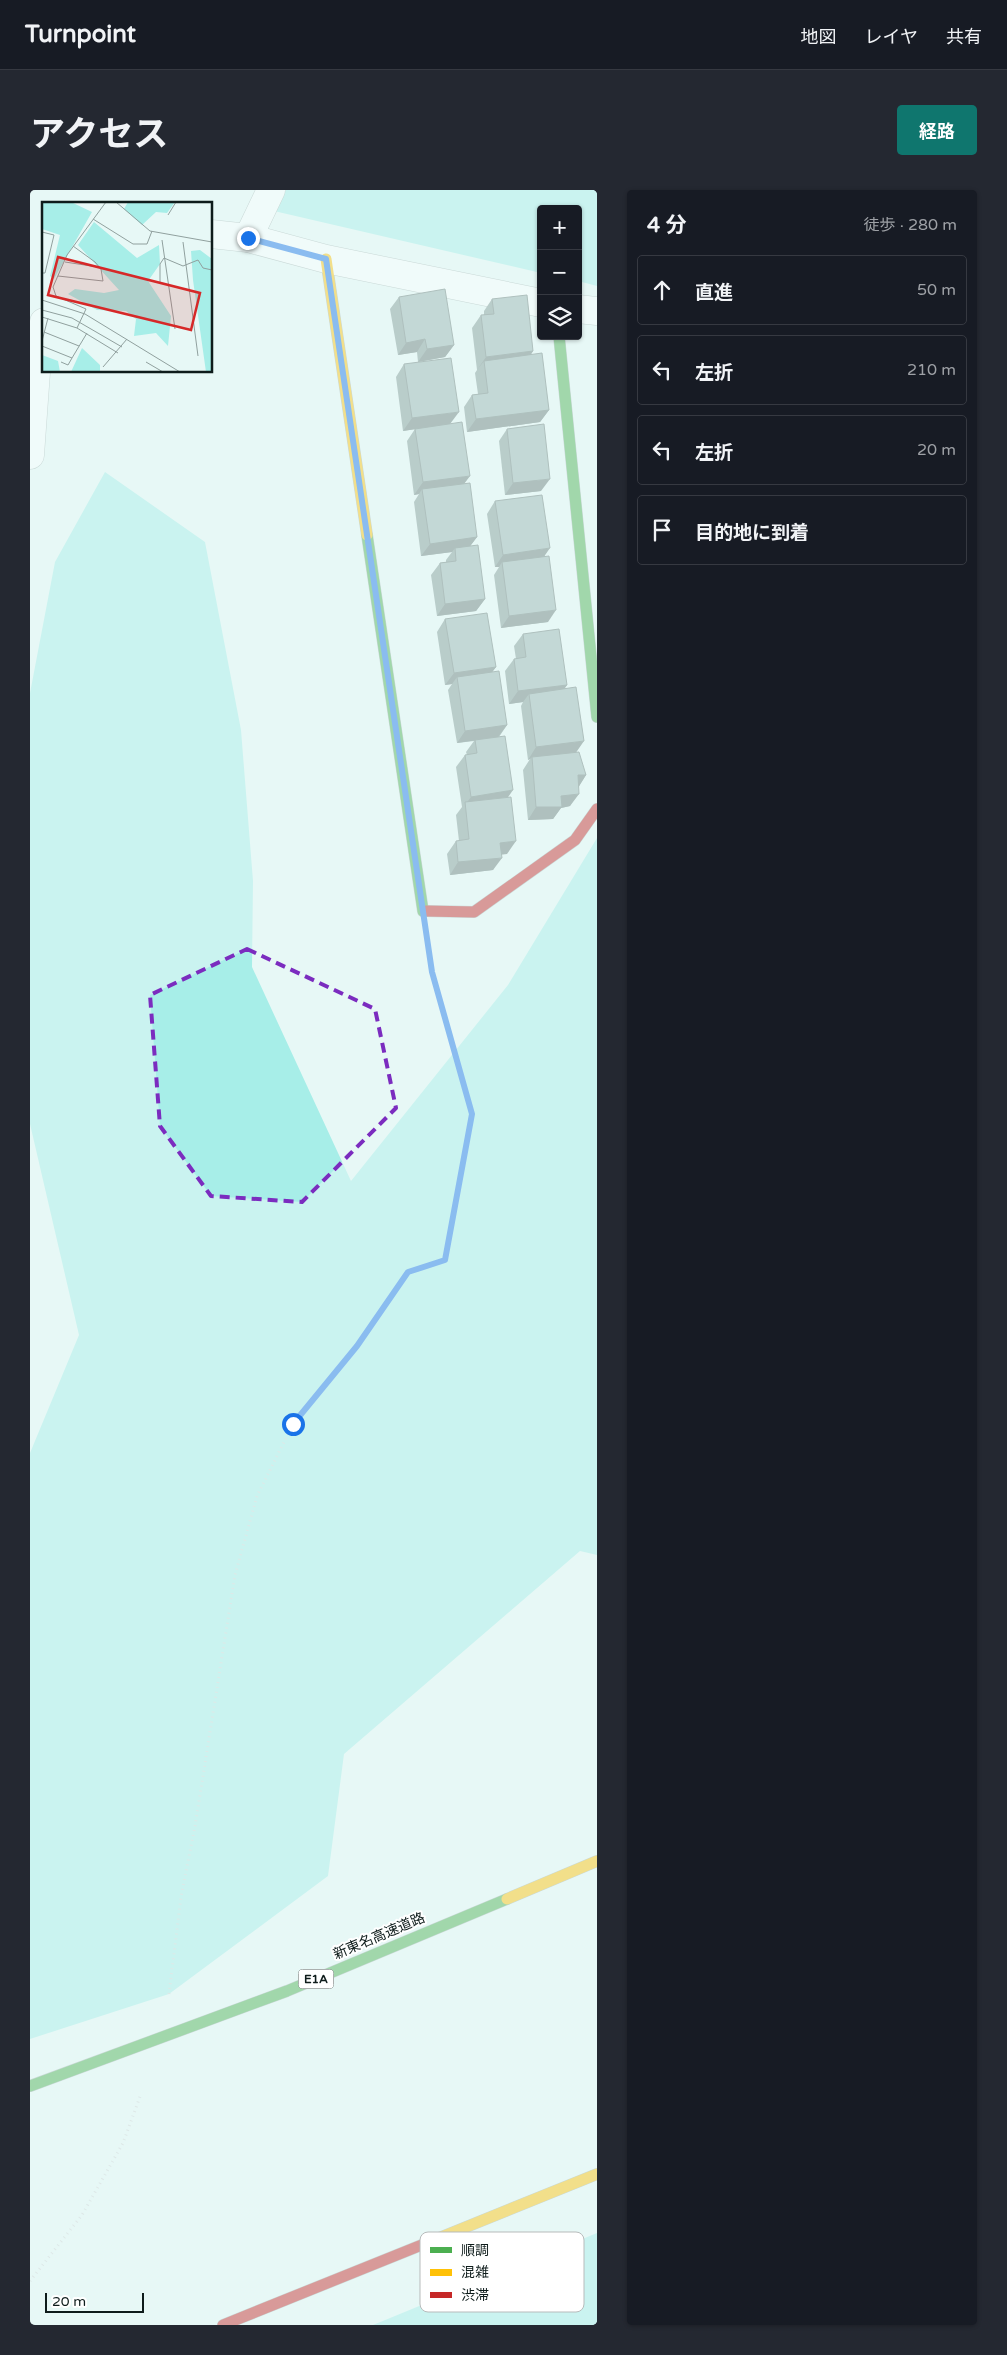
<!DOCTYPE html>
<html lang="ja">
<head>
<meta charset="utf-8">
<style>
	body { margin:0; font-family:"Varela Round","Noto Sans JP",sans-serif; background:#242831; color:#f1f3f6 }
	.controls { position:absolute; right:15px; top:15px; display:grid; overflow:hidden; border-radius:5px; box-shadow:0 1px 4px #0004 }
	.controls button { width:45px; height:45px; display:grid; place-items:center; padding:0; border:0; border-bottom:1px solid #363941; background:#171b24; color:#f1f3f6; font:25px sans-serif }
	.scale { position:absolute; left:15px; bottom:12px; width:99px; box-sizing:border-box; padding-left:5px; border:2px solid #0e1c1b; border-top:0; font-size:14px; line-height:18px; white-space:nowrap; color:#0e1c1b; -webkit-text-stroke:4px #fff; paint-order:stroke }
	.stop { position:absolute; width:15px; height:15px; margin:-11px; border:4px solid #1a73e8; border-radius:50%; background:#fff }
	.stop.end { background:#1a73e8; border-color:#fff; box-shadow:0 1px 5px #0008 }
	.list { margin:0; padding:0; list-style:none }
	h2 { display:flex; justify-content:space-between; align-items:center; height:65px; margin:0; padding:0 20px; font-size:21px }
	h2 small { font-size:16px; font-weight:400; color:#9ea1a6 }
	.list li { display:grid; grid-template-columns:32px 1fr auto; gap:15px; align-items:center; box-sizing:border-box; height:70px; margin:0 10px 10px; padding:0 10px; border:1px solid #363941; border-radius:5px }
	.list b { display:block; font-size:19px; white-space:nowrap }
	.list em { font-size:16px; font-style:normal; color:#9ea1a6 }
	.icon { flex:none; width:28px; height:28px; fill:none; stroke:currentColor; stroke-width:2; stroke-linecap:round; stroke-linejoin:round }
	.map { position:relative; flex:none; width:567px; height:2135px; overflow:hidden; border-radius:5px }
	header { display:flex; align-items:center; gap:30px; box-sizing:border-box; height:70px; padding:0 25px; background:#171b24; border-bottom:1px solid #363941 }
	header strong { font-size:24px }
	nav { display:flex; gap:28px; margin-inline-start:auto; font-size:18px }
	.intro { display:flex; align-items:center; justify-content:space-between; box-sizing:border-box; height:120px; padding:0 30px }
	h1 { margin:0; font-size:35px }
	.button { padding:12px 22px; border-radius:5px; background:#0f766e; color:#fff; font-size:18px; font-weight:700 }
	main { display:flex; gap:30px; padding:0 30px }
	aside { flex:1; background:#171b24; border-radius:5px; box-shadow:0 1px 4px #0004 }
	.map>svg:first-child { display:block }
</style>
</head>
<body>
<header>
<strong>Turnpoint</strong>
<nav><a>地図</a><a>レイヤ</a><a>共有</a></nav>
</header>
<div class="intro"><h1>アクセス</h1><a class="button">経路</a></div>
<main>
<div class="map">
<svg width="567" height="2135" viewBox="0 0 567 2135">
	<rect width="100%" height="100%" fill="#e7f8f6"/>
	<g fill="#a7eee8">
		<path d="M256 0H567V96L548 91V19H511V83L244 21Z"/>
		<path d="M75 282 175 352 211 540 223 691 222 777 321 991 478 795 567 648V1365L550 1361 314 1564 298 1686 139 1804 0 1849V1263L49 1145 0 934V503L25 372Z"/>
		<path d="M567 2043V2135H343Z"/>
	</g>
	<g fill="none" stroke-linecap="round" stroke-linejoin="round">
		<defs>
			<g id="street">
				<path d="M181 44 218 48 296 69 511 113"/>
				<path d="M218 48 241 0"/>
				<path d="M548 119 567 121"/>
				<path d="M0 265 6 182 14 132"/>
			</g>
			<g id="fast">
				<path d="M529 146 567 527"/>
				<path d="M337 345 393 721H396"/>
				<path d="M0 1896 257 1801 477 1709"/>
			</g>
			<g id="slow">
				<path d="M296 69 337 345"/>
				<path d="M477 1709 567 1671"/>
				<path d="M404 2050 567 1984"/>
			</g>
			<g id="jam">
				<path d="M396 721 444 722 545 650 567 619"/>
				<path d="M193 2135 404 2050"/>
			</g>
		</defs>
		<use href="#street" stroke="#a6b5b3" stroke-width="29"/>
		<use href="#fast" stroke="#a6b5b3" stroke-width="12"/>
		<use href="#slow" stroke="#a6b5b3" stroke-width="12"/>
		<use href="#jam" stroke="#a6b5b3" stroke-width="12"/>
		<g stroke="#d1d6d6" stroke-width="3" stroke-dasharray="1 4" stroke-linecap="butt">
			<path d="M139 1804 151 1707 165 1636 205 1385 227 1306 263 1234 327 1156 378 1082 415 1070 441 923 402 782 397 751"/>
			<path d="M0 2091 52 2025 93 1953 111 1904"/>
		</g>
		<use href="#street" stroke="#fbfefe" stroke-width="28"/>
		<use href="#fast" stroke="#4caf50" stroke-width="11"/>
		<use href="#slow" stroke="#ffc107" stroke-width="11"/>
		<use href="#jam" stroke="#c62828" stroke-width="11"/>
	</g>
	<g fill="#829996">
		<path d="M369 107 424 155 415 167 388 172 387 162 368 165 360 119Z"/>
		<path d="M462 109 503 161 501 164 519 220 510 232 437 242 434 217 442 205 448 204 445 183 447 180 442 138 451 125H454V121Z"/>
		<path d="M374 174 420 234 447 347 440 356 455 409 446 421 407 426 401 385 410 373 416 372V370L422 362 391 366 384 312 389 304 384 305 377 251 385 239 373 241 366 187Z"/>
		<path d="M477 239 511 301 475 305 469 251Z"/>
		<path d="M465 311 515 366 518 432 471 438 464 385 469 377H465L457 324Z"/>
		<path d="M415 429 466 477 462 482 477 535 469 547 478 607 477 664H471L463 680 420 685 417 664 426 651H429L426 625 432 617 426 577 435 565H437L436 562 444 551 427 553 418 500 422 494 415 495 407 442Z"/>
		<path d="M493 444 537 495 534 499 546 562 556 585 549 596 540 616 531 618 523 629 498 630 493 580 500 569 498 570 491 516 493 512 479 514 475 481 484 469H486L484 456Z"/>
	</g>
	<g fill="#6a7d7a">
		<path d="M395 149 387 162 368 165 376 153Z"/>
		<path d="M424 155 415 167 388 172 397 159Z"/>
		<path d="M503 161 495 174 454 171 447 180 456 167Z"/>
		<path d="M519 220 510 232 437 242 446 229Z"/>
		<path d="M429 222 420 234 373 241 382 228Z"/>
		<path d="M440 286 431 298 392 299 389 304 384 305 393 292Z"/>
		<path d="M520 289 511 301 475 305 483 293Z"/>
		<path d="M447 347 438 359 425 358 422 362 391 366 400 354Z"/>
		<path d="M520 358 511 371 472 372 469 377H465L473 365Z"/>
		<path d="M455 409 446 421 407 426 415 414Z"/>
		<path d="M526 420 518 432 471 438 479 426Z"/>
		<path d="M466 477 457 489 427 487 422 494 415 495 424 483Z"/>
		<path d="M537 495 528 508 499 504 493 512 479 514 488 501Z"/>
		<path d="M477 535 468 547 427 553 435 541Z"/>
		<path d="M554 551 545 564 502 567 500 569 498 570 506 557Z"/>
		<path d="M548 585H556L548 598Z"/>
		<path d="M483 600 474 613 435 615 441 607Z"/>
		<path d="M549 604 540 616 531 618 523 629 498 630 506 617 531 606Z"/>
		<path d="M486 651 477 664 461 666 470 653Z"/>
		<path d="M472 668 463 680 420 685 428 672Z"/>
	</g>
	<g fill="#97b2af" stroke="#6a7d7a">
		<path d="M415 99 424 155 397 159 395 149 376 153 369 107Z"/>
		<path d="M497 105 503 161 456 167 451 125 464 124 462 109Z"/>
		<path d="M512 163 519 220 446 229 442 205 458 203 454 171Z"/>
		<path d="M421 168 429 222 382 228 374 174Z"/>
		<path d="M432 232 440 286 393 292 385 239Z"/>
		<path d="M514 234 520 289 483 293 477 239Z"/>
		<path d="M440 293 447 347 400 354 392 299Z"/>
		<path d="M512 305 520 358 473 365 465 311Z"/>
		<path d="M448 355 455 409 415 414 410 373 426 371 425 358Z"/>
		<path d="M519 366 526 420 479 426 472 372Z"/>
		<path d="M457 423 466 477 424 483 415 429Z"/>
		<path d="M529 439 537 495 488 501 484 469 496 467 493 444Z"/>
		<path d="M469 481 477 535 435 541 427 487Z"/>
		<path d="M546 497 554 551 506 557 499 504Z"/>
		<path d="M475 546 483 600 441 607 435 565 447 563 445 550Z"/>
		<path d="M549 562 556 585H548L549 604 531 606 532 617H506L502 567Z"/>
		<path d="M481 607 486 651 470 653 472 668 428 672 426 651 439 649 435 612Z"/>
	</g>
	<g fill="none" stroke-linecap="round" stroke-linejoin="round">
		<path stroke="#1a73e8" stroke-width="6" d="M218 48 296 69 402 782 442 924 415 1070 378 1082 327 1156 263 1234"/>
	</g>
	<path d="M0 0H567V2135H0ZM217 759 345 819 366 918 272 1012 181 1006 130 936 120 805Z" fill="#e7f8f6" fill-opacity=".55" fill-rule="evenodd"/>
	<path fill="none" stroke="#7b2cbf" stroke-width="4" stroke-dasharray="10 6" stroke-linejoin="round" d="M217 759 345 819 366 918 272 1012 181 1006 130 936 120 805Z"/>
	<g text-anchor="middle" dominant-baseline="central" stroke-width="4" stroke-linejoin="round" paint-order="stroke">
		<rect fill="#fff" stroke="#56605f" stroke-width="1" x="268.5" y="1779.5" width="35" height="19" rx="4"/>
		<g font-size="12" font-weight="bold" fill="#0e1c1b">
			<text x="286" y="1789">E1A</text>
		</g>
		<g font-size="14" fill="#0e1c1b" stroke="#fff">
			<text transform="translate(349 1746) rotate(-23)">新東名高速道路</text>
		</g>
	</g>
	<g transform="translate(12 12)">
		<rect width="170" height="170" fill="#e7f8f6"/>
		<path d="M0 0H29L50 10 12 77 8 74 18 33 0 27ZM86 0H133L125 11 114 10 100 23 82 7ZM52 20 95 56 117 43 118 62 106 79 129 114 126 144 114 131 92 134 94 117 84 109 55 108 26 92 33 87 62 91 77 88 36 43ZM158 48 170 57V170H164L151 78 149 49ZM40 146 58 163V170H29ZM0 153 16 159 18 170H0Z" fill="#a7eee8"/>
		<path fill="none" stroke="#90a09e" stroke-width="1" d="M74 0 108 29 170 40M126 13 134 0M51 17 91 42H105L110 29M0 30 12 33 3 71H0M120 38 133 127M141 40 156 154M23 60 56 65M16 74 61 79 59 67 53 60 31 44M118 80V62L122 56 141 64 156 58 161 66 170 68M0 98 43 112 138 170M0 108 30 116 80 145M0 115 35 126 76 151M35 126 44 107 14 94 11 85 25 53 64 0M2 130 37 144M0 139 6 116M0 144 30 156 45 131M19 160 26 163 30 156M104 160 121 170M61 165 85 137"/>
		<path fill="#d62828" fill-opacity="0.15" stroke="#d62828" stroke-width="2.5" d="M16 55 158 91 149 128 6 93Z"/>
		<rect width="170" height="170" fill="none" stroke="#0e1c1b" stroke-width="2.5"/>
	</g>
	<rect x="390" y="2042" width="164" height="80" rx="8" fill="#fff" stroke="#b7bbbb" stroke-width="1"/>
	<rect x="400" y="2057" width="22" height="6" fill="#4caf50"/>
	<rect x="400" y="2079" width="22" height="7" fill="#ffc107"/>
	<rect x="400" y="2102" width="22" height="6" fill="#c62828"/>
	<g font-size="14" fill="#0e1c1b">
		<text x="431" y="2065">順調</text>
		<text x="431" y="2087">混雑</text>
		<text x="431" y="2110">渋滞</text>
	</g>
</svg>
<div class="controls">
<button>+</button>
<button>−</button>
<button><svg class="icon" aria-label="layers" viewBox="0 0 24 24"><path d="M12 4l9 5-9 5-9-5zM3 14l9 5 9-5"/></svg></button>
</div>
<div class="scale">20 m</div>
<div class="stop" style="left:263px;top:1234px"></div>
<div class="stop end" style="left:218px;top:48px"></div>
</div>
<aside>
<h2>4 分<small>徒歩 · 280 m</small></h2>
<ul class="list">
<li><svg class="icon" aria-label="ahead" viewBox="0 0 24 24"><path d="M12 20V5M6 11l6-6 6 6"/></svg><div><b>直進</b></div><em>50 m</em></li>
<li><svg class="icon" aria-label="left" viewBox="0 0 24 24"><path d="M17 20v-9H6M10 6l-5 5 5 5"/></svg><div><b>左折</b></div><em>210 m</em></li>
<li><svg class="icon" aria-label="left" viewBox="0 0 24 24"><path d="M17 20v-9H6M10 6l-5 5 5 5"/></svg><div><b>左折</b></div><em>20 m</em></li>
<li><svg class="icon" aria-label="arrive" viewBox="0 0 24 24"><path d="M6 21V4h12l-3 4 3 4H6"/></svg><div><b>目的地に到着</b></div></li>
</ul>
</aside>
</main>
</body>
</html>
